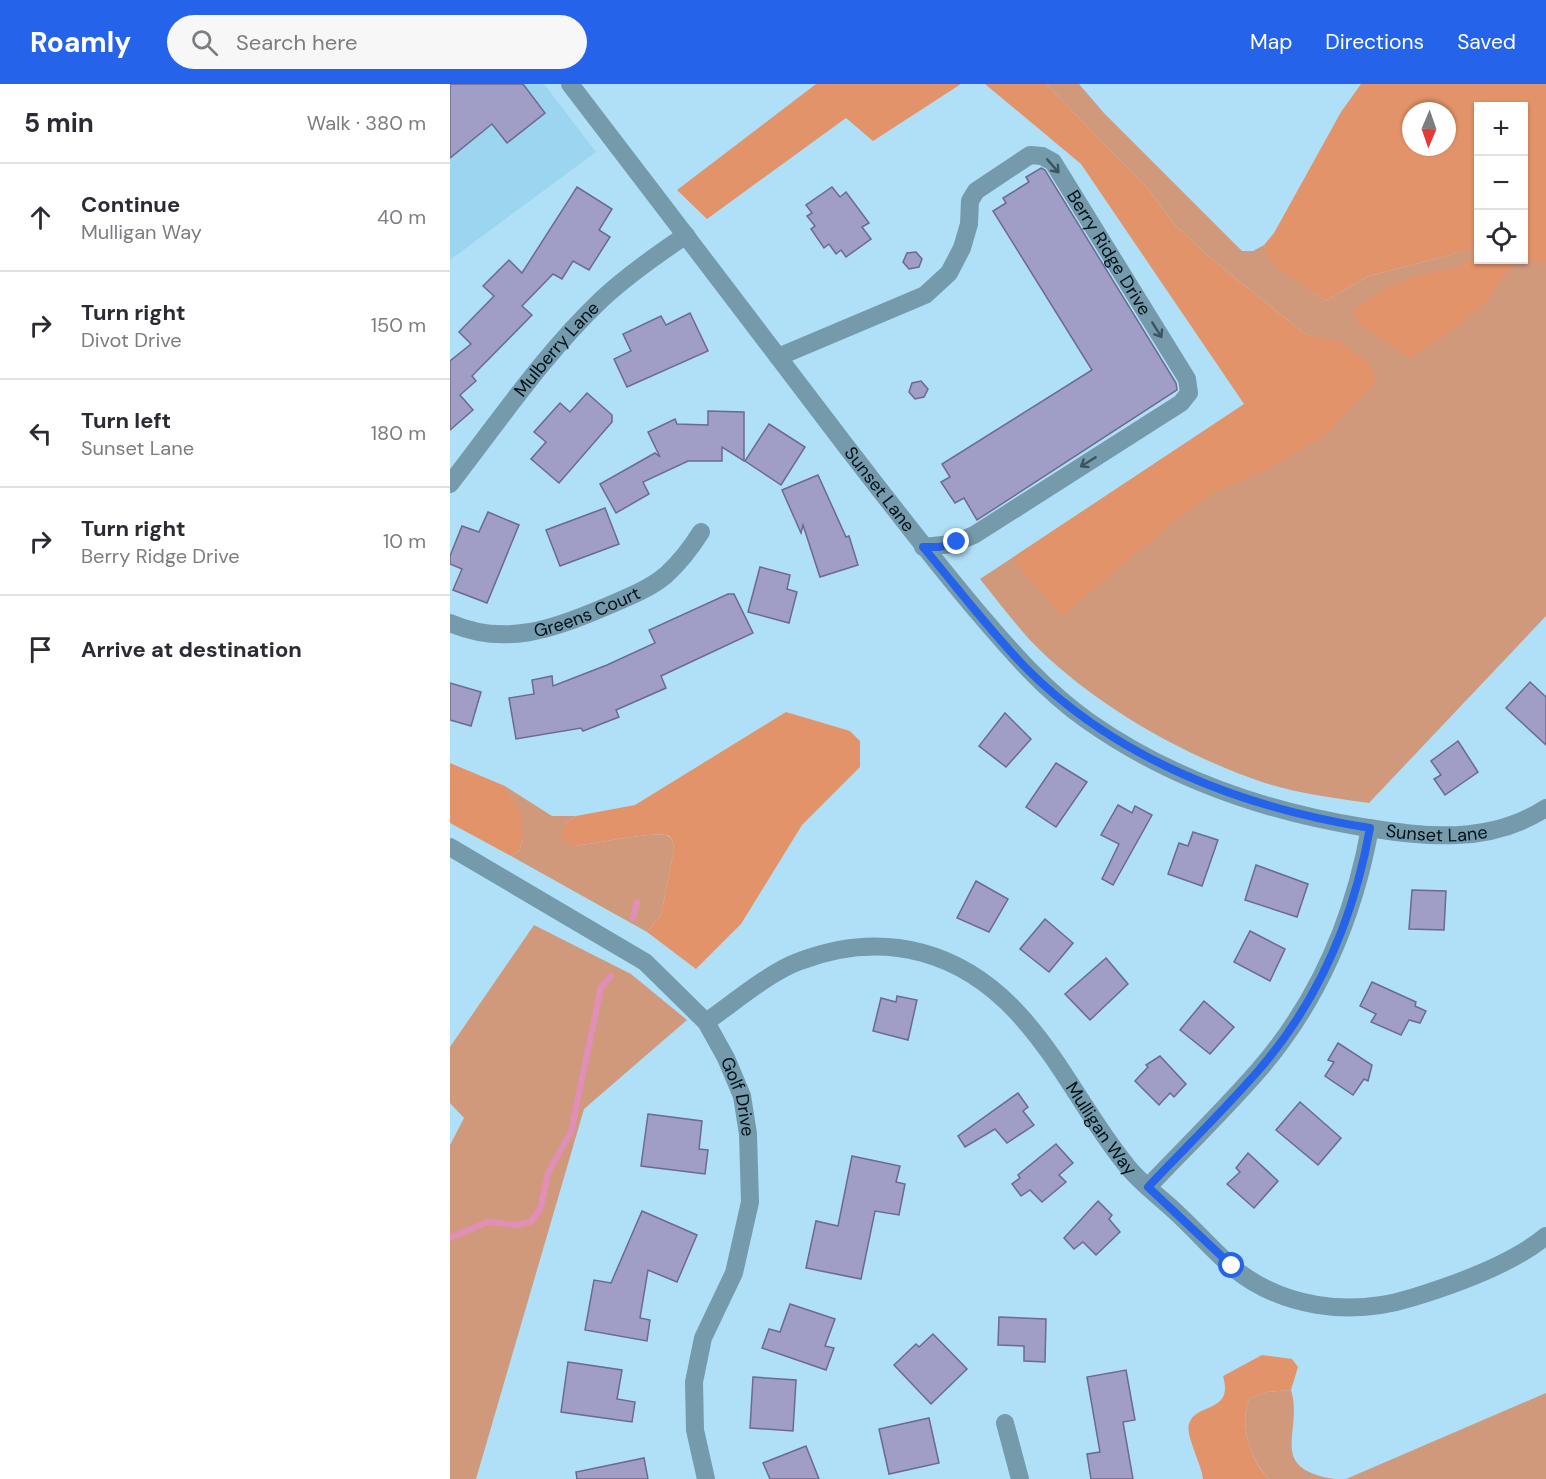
<!DOCTYPE html>
<html lang="en">
<head>
<meta charset="utf-8">
<style>
	body { margin:0; font-family:"DM Sans",sans-serif; background:#f7f7f7; color:#2b2b33 }
	.controls { position:absolute; right:18px; top:18px; display:grid; overflow:hidden; border-radius:0px; box-shadow:0 2px 4px #0004 }
	.controls button { width:54px; height:54px; display:grid; place-items:center; padding:0; border:0; border-bottom:2px solid #e1e1e2; background:#fff; color:#2b2b33; font:30px sans-serif }
	.compass { position:absolute; left:952px; top:18px; width:54px; height:54px; border-radius:50%; background:#fff; box-shadow:0 2px 4px #0004; rotate:182deg }
	.stop { position:absolute; width:18px; height:18px; margin:-14px; border:4px solid #2563eb; border-radius:50%; background:#fff }
	.stop.end { background:#2563eb; border-color:#fff; box-shadow:0 2px 6px #0008 }
	.list { margin:0; padding:0; list-style:none }
	h2 { display:flex; justify-content:space-between; align-items:center; height:78px; margin:0; padding:0 24px; font-size:26px }
	h2 small { font-size:20px; font-weight:400; color:#7c7c81 }
	.list li { display:grid; grid-template-columns:39px 1fr auto; gap:18px; align-items:center; box-sizing:border-box; height:108px; padding:0 24px; border-top:2px solid #e1e1e2 }
	.list b { display:block; font-size:22px; white-space:nowrap }
	.list p { margin:0; font-size:20px; white-space:nowrap; color:#7c7c81 }
	.list em { font-size:20px; font-style:normal; color:#7c7c81 }
	.icon { flex:none; width:33px; height:33px; fill:none; stroke:currentColor; stroke-width:2; stroke-linecap:round; stroke-linejoin:round }
	.map { position:relative; flex:none; width:1096px; height:1395px; overflow:hidden }
	header { display:flex; align-items:center; gap:36px; box-sizing:border-box; height:84px; padding:0 30px; background:#2563eb; color:#fff }
	header strong { font-size:28px }
	nav { display:flex; gap:33px; margin-inline-start:auto; font-size:21px }
	.search { width:420px; height:54px; background:#f7f7f7; display:flex; align-items:center; gap:15px; box-sizing:border-box; padding:0 21px; border-radius:33px; color:#7c7c81; font-size:22px }
	main { display:flex }
	aside { flex:1; background:#fff }
	.map>svg:first-child { display:block }
</style>
</head>
<body>
<header>
<strong>Roamly</strong>
<div class="search"><svg class="icon" aria-label="search" viewBox="0 0 24 24"><circle cx="10" cy="10" r="6"/><path d="M15 15l6 6"/></svg>Search here</div>
<nav><a>Map</a><a>Directions</a><a>Saved</a></nav>
</header>
<main>
<aside>
<h2>5 min<small>Walk · 380 m</small></h2>
<ul class="list">
<li><svg class="icon" aria-label="ahead" viewBox="0 0 24 24"><path d="M12 20V5M6 11l6-6 6 6"/></svg><div><b>Continue</b><p>Mulligan Way</p></div><em>40 m</em></li>
<li><svg class="icon" aria-label="right" viewBox="0 0 24 24"><path d="M7 20v-9h11M14 6l5 5-5 5"/></svg><div><b>Turn right</b><p>Divot Drive</p></div><em>150 m</em></li>
<li><svg class="icon" aria-label="left" viewBox="0 0 24 24"><path d="M17 20v-9H6M10 6l-5 5 5 5"/></svg><div><b>Turn left</b><p>Sunset Lane</p></div><em>180 m</em></li>
<li><svg class="icon" aria-label="right" viewBox="0 0 24 24"><path d="M7 20v-9h11M14 6l5 5-5 5"/></svg><div><b>Turn right</b><p>Berry Ridge Drive</p></div><em>10 m</em></li>
<li><svg class="icon" aria-label="arrive" viewBox="0 0 24 24"><path d="M6 21V4h12l-3 4 3 4H6"/></svg><div><b>Arrive at destination</b></div></li>
</ul>
</aside>
<div class="map">
<svg width="1096" height="1395" viewBox="0 0 1096 1395">
	<rect width="100%" height="100%" fill="#b0e0f8"/>
	<path fill="#9cd5ef" d="M0 0H94L146 68 0 176Z"/>
	<g fill="#d0997c">
		<path d="M596 0H629L654 29 792 167H803L814 161 821 178 875 217 919 192 1011 168 1028 44V176H1074V22L1096 0V532L919 719C883 714 846 709 812 698 730 670 639 618 579 555 562 536 546 515 530 495L889 258 855 250 758 172 724 140 699 106Z"/>
		<path d="M55 702 102 732H126L115 740 123 762C139 761 209 746 218 752 223 754 223 760 224 765L211 831 197 848 61 772 70 766C76 737 68 727 55 702Z"/>
		<path d="M84 841 181 890 237 936 134 1025 26 1395H0V1061L14 1034 0 1019V963Z"/>
		<path d="M841 1306C854 1348 815 1384 885 1395H819C800 1375 789 1342 799 1315L816 1308Z"/>
		<path d="M1096 1309V1395H896Z"/>
	</g>
	<g fill="#e29369" fill-rule="evenodd">
		<path d="M366 0H511L423 57 396 34 257 135 227 106Z"/>
		<path d="M535 0H596L699 106 724 140 758 172 855 250 889 257 920 280 927 296 875 351 818 385 762 410 718 442 612 532 562 474 794 320 631 80Z"/>
		<path d="M911 0H1096V177L1093 180 1074 175V22H1028V176H1072C1055 183 1051 200 1039 214 1017 239 988 256 960 274L908 239 904 227C921 213 940 201 960 194 986 184 1009 191 1028 167L1019 166 919 192 875 217 820 178 814 161 824 149 891 28ZM961 27H997V63H961Z"/>
		<path d="M336 628 400 647 410 657V683L352 741 291 840 246 885 197 848 211 831 224 765C223 760 223 755 219 752 209 746 139 761 123 762L114 758 111 751 115 740 126 732 185 721Z"/>
		<path d="M0 679 55 702 72 733 73 749 70 766 61 772 0 739Z"/>
		<path d="M812 1271 842 1275 848 1283 841 1306 816 1308 799 1315C789 1341 800 1376 819 1395H753C752 1381 735 1351 739 1340 746 1318 784 1330 773 1292Z"/>
	</g>
	<g fill="none" stroke-linecap="round" stroke-linejoin="round">
		<g stroke="#e18fb8" stroke-width="6">
			<path d="M183 834 187 818"/>
			<path d="M0 1154 38 1138 66 1141 80 1138 90 1126 98 1089 121 1048 151 903 161 892"/>
		</g>
	</g>
	<g fill="#a09dc6" stroke="#6d6990" stroke-width="1.5">
		<path d="M0 0H73L95 29 57 59 42 40 0 74Z"/>
		<path d="M591 84 595 86 726 299 727 306 527 436 514 414 505 419 491 398 500 393 492 380 642 286 543 127 556 119 553 114 579 98 576 93Z"/>
		<path d="M127 103 162 125 149 146 160 153 139 186 123 177 112 195 103 190 72 222 82 231 22 292 26 297 10 311 23 326 0 346V277L21 260 9 248 44 212 33 202 59 176 72 189Z"/>
		<path d="M382 103 390 113 396 108 419 139 412 143 421 155 396 173 391 166 386 170 379 160 374 164 361 145 365 142 357 132 362 129 356 121Z"/>
		<path d="M466 168 472 175 469 183 459 185 453 178 457 169Z"/>
		<path d="M240 229 258 267 177 303 164 275 181 267 173 250 211 232 216 241Z"/>
		<path d="M471 297 478 305 474 313 465 315 459 308 462 299Z"/>
		<path d="M137 309 162 331V338L109 399 81 375 96 358 84 348 110 319 120 328Z"/>
		<path d="M258 327 294 328V377L272 363V377H238L193 398 199 410 166 429 150 400 205 369 210 373 198 348 225 335 227 340 258 341Z"/>
		<path d="M319 340 355 363 331 401 295 377Z"/>
		<path d="M368 391 396 453 399 452 408 481 370 493 353 441 351 449 332 406Z"/>
		<path d="M155 424 169 460 110 482 96 446Z"/>
		<path d="M38 428 69 441 37 519 3 506 12 485 0 480V472L12 442 29 448Z"/>
		<path d="M310 483 340 491 337 505 347 508 339 539 298 528Z"/>
		<path d="M278 510H284L303 549 211 592 216 604 166 626 169 633 133 647 131 644 66 655 59 614 84 610 82 596 102 592 103 602 157 581 205 559 199 546Z"/>
		<path d="M1080 598 1096 613V661L1056 624Z"/>
		<path d="M0 599 31 608 21 642 0 636Z"/>
		<path d="M555 629 581 655 556 683 529 662Z"/>
		<path d="M1008 657 1028 688 995 711 984 695 991 691 981 677Z"/>
		<path d="M606 679 637 698 606 743 576 723Z"/>
		<path d="M668 721 682 729 685 722 702 731 663 801 652 795 669 760 651 751Z"/>
		<path d="M743 748 768 756 752 802 718 790 729 759 738 762Z"/>
		<path d="M806 781 858 800 847 833 795 816Z"/>
		<path d="M526 797 558 815 539 848 507 834Z"/>
		<path d="M962 806 996 807 994 846 959 845Z"/>
		<path d="M595 835 623 859 599 888 570 865Z"/>
		<path d="M800 847 835 865 820 897 784 878Z"/>
		<path d="M656 874 678 900 640 936 615 910Z"/>
		<path d="M922 898 966 918 965 922 976 927 970 939 959 936 951 951 921 938 926 930 910 922Z"/>
		<path d="M447 912 467 916 458 956 423 947 431 914 446 918Z"/>
		<path d="M754 917 784 943 760 970 730 946Z"/>
		<path d="M888 959 922 981 918 997 914 995 903 1011 875 992 884 978 878 976Z"/>
		<path d="M710 972 736 1000 724 1013 720 1009 709 1021 685 997 698 983 696 981Z"/>
		<path d="M568 1009 578 1023 573 1027 584 1041 557 1059 545 1045 515 1063 508 1052Z"/>
		<path d="M850 1018 891 1054 868 1081 826 1046Z"/>
		<path d="M198 1030 252 1037 249 1065 258 1066 255 1090 191 1082Z"/>
		<path d="M606 1060 623 1079 609 1091 616 1098 592 1118 580 1106 571 1112 562 1100 570 1094 568 1091Z"/>
		<path d="M798 1069 828 1097 804 1124 777 1100 790 1088 786 1084Z"/>
		<path d="M402 1072 450 1082 446 1098 455 1100 449 1131 425 1127 411 1195 356 1184 366 1137 388 1142Z"/>
		<path d="M648 1117 662 1131 659 1135 670 1148 646 1171 633 1158 624 1165 614 1154Z"/>
		<path d="M192 1127 247 1151 227 1198 198 1186 190 1234 200 1236 197 1257 135 1246 144 1196 161 1199Z"/>
		<path d="M340 1220 385 1235 375 1262 384 1264 376 1286 312 1264 319 1245 330 1248Z"/>
		<path d="M549 1233 596 1235 595 1278 574 1277V1262L548 1261Z"/>
		<path d="M483 1250 517 1285 481 1320 444 1281 466 1260 469 1263Z"/>
		<path d="M118 1278 172 1286 167 1315 185 1318 182 1338 111 1328Z"/>
		<path d="M676 1286 685 1336 673 1338 683 1395H641L637 1370 650 1368 637 1293Z"/>
		<path d="M303 1293 346 1296 343 1347 300 1344Z"/>
		<path d="M479 1334 489 1379 439 1390 429 1345Z"/>
		<path d="M356 1362 369 1395H320L313 1379Z"/>
		<path d="M194 1374 198 1395H127L126 1388Z"/>
	</g>
	<g fill="none" stroke-linecap="round" stroke-linejoin="round">
		<g stroke="#749aac" stroke-width="18">
			<path id="s1" d="M120 0C213 122 307 244 399 366 441 420 482 474 526 526 560 566 594 606 638 637 719 694 814 727 912 743 976 753 1039 761 1096 724"/>
			<path id="s2" d="M328 273 475 211 499 189 512 164 519 140 520 117 526 107 580 71 592 72 603 78 737 295 739 309 731 319 524 451 502 460 473 463"/>
			<path id="s3" d="M0 400C49 337 94 270 152 215 178 191 207 171 236 151"/>
			<path id="s4" d="M0 539C54 563 104 545 155 523 176 514 198 506 216 491 230 478 241 464 251 448"/>
			<path id="s5" d="M0 763 195 878 256 938 276 974 292 1012 298 1050 300 1118 284 1189 253 1254 244 1298 245 1346 256 1395"/>
			<path id="s6" d="M256 938C282 920 321 887 350 877 435 845 514 867 573 935 613 980 639 1036 677 1082 692 1101 713 1115 730 1132 747 1148 763 1166 781 1182 831 1224 900 1233 961 1214 1004 1201 1061 1181 1096 1152"/>
			<path d="M698 1103C735 1064 773 1027 808 987 868 918 904 833 920 744"/>
			<path d="M555 1339 570 1395"/>
		</g>
	</g>
	<defs><path id="oneway-shaft" d="M-6 0H5M1.5-3L5.5 0L1.5 3" fill="none" stroke-width="1.6" stroke-linecap="round" stroke-linejoin="round" transform="scale(1.5)"/></defs>
	<g stroke="#3a5562">
		<use href="#oneway-shaft" transform="translate(603 82) rotate(49)"/>
		<use href="#oneway-shaft" transform="translate(707 246) rotate(58)"/>
		<use href="#oneway-shaft" transform="translate(638 378) rotate(148)"/>
	</g>
	<g fill="none" stroke-linecap="round" stroke-linejoin="round">
		<path stroke="#2563eb" stroke-width="8" d="M507 458 490 463H473C507 503 539 546 576 584 667 676 794 724 920 744 904 833 868 918 808 987 773 1027 735 1064 698 1103L782 1182"/>
	</g>
	<g text-anchor="middle" dominant-baseline="central" stroke-width="4.5" stroke-linejoin="round" paint-order="stroke">
		<g font-size="18" fill="#011018" stroke="#f5fafc">
			<text stroke="none"><textPath href="#s2" startOffset="476">Berry Ridge Drive</textPath></text>
			<text stroke="none"><textPath href="#s3" startOffset="172">Mulberry Lane</textPath></text>
			<text stroke="none"><textPath href="#s1" startOffset="510">Sunset Lane</textPath></text>
			<text stroke="none"><textPath href="#s4" startOffset="142">Greens Court</textPath></text>
			<text stroke="none"><textPath href="#s1" startOffset="1194">Sunset Lane</textPath></text>
			<text stroke="none"><textPath href="#s5" startOffset="394">Golf Drive</textPath></text>
			<text stroke="none"><textPath href="#s6" startOffset="494">Mulligan Way</textPath></text>
		</g>
	</g>
</svg>
<div class="controls">
<button>+</button>
<button>−</button>
<button><svg class="icon" aria-label="locate" viewBox="0 0 24 24"><circle cx="12" cy="12" r="6"/><path d="M12 2v4M12 18v4M2 12h4M18 12h4"/></svg></button>
</div>
<svg class="compass" viewBox="-18 -18 36 36"><path d="M0-13l5 13h-10z" fill="#e53935"/><path d="M0 13l5-13h-10z" fill="#7c7c81"/></svg>
<div class="stop" style="left:782px;top:1182px"></div>
<div class="stop end" style="left:507px;top:458px"></div>
</div>
</main>
</body>
</html>
